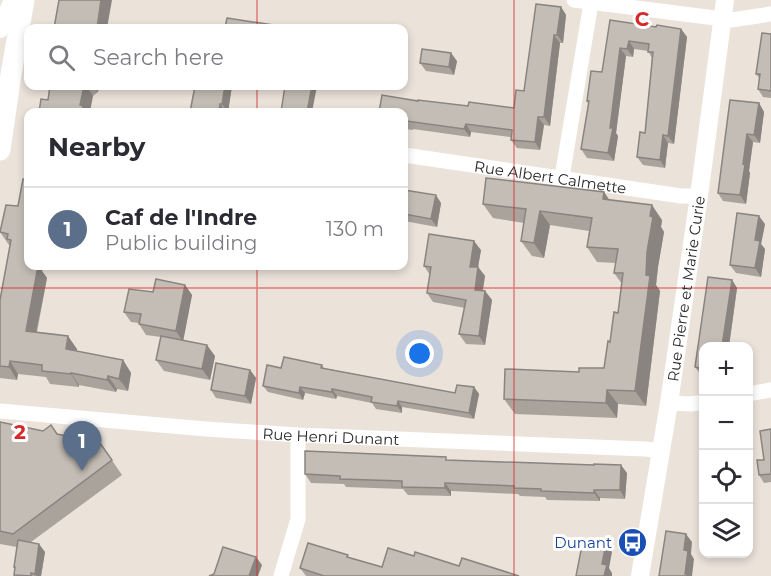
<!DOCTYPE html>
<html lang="en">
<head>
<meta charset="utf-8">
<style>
	body { margin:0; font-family:Montserrat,sans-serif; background:#f2f2f3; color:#2b2b33 }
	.controls { position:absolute; right:18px; bottom:18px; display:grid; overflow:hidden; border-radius:12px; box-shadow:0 3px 9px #0003 }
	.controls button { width:54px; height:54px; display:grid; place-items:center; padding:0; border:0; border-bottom:2px solid #e1e1e2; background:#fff; color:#2b2b33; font:30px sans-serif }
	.you { position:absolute; left:420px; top:354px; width:21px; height:21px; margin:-15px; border:4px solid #fff; border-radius:50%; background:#1a73e8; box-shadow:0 0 0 9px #1a73e833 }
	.badge { display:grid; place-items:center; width:39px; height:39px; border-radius:50%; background:#3571fd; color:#fff; font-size:20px; font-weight:700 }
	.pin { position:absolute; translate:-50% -50px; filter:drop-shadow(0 2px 3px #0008) }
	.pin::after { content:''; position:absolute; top:32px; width:21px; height:18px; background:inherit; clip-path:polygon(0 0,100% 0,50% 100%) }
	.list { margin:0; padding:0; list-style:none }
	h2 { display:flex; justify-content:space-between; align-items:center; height:78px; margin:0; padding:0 24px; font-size:26px }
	h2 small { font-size:20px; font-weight:400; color:#7c7c81 }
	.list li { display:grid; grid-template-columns:39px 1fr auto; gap:18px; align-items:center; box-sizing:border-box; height:84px; padding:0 24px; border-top:2px solid #e1e1e2 }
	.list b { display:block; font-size:22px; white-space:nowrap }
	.list p { margin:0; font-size:20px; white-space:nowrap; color:#7c7c81 }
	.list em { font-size:20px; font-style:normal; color:#7c7c81 }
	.icon { flex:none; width:33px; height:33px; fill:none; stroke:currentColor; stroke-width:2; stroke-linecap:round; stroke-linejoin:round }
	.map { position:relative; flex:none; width:771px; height:576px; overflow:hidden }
	.search { position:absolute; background:#fff; box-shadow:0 3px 9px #0003; left:24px; top:24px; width:384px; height:66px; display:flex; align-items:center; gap:15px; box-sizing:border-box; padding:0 21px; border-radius:12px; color:#7c7c81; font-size:22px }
	.panel { position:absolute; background:#fff; box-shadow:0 3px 9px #0003; left:24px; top:108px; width:384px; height:162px; border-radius:12px }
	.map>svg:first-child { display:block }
</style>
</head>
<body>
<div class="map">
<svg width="771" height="576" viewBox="0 0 771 576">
	<rect width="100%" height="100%" fill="#ebe2da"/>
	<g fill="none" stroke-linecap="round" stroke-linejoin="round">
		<g stroke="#fff" stroke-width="15">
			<path d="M574 0 731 20 771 14"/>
			<path id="s1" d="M404 155 681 196H699"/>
			<path d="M562 177 591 3"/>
			<path d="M748 394 771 390"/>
			<path d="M669 403 691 404 704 402"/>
			<path id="s2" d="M0 411 206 429 298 435 645 449 662 451"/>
			<path d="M281 576 298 519V435"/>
		</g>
		<g stroke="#fff" stroke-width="18">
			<path d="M0 29 13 0"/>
			<path id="s3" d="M640 576 669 403 699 196 725 0"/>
		</g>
		<path stroke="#fff" stroke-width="21" d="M0 150 11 74 24 0"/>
	</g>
	<g fill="#a9a39c">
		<path d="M561 7 566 15 563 43H560L550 126 544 125 540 150 517 148 511 140V137L471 132 470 137 413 129V130L404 129V112L418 101 468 106 514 108 524 91Z"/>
		<path d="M610 20 656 27 681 29 687 37 674 144 668 143 665 168 643 165 637 157 645 133 652 58 648 51 634 49 633 57 626 56 616 133 618 136 614 161 587 158 581 149 588 104 587 101 602 72Z"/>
		<path d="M771 34V98L763 97 758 89 760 79 756 74Z"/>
		<path d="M457 61 454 75 426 71 420 63Z"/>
		<path d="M50 86H99L98 92 93 96 48 100Z"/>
		<path d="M195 86H232L228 112H190Z"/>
		<path d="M759 103 764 112 760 143 753 142 749 171 750 173 746 204 723 201 718 193Z"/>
		<path d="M404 190 441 203 437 227 404 221Z"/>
		<path d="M604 192 609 200 662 220 661 227 664 232 658 267 656 285 660 291 646 406 618 404 617 418 515 414 504 399 579 372 604 368 618 313 622 284 614 273 616 263 597 262 587 247 589 231 550 225 544 258 532 256 521 241 524 223 493 218 483 204Z"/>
		<path d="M18 206 28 266H43L42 271 47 278 37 332 77 349 76 351 123 360 131 373 128 391 117 389 116 392 79 385V387L50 384 46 377 18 374 17 380 0 378V300L10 245H9L0 232Z"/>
		<path d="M765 224 761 244 765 249 761 277 736 273 730 265Z"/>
		<path d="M481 250 478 267 485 276 483 291H485L492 300 485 345 466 344 459 334 465 308 433 302 427 293 430 275 424 266Z"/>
		<path d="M708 277 732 280 737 288 729 346H704V376L701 375 695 367Z"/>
		<path d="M185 285 192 295 183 340 215 356 210 380 164 371 156 360 161 337 146 335 139 324V323L131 322 124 312 153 292Z"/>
		<path d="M322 365 324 368 455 393 474 387 479 394 474 419 402 407V413L376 409 372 403 337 396 336 399 305 393 303 400 268 392 263 386 281 368Z"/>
		<path d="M250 370 256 378 251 404 216 398 211 390Z"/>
		<path d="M0 422 100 443 122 475 31 542 45 552 41 576H15L14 575 15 569 14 567 17 547 0 544Z"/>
		<path d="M771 429V482L764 483 759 475 764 460Z"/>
		<path d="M449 460 627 473 625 499 600 498V501L547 500 545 497 520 496 518 494 451 491V496L408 495 403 489 346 487 344 484 311 483 305 474Z"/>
		<path d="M414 556 459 566 519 576H306L300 568 349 558 382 567Z"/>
	</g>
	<g fill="#89847f">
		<path d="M101 0H112L107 28H97Z"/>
		<path d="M561 7 566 15 563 43 557 35Z"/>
		<path d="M681 29 687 37 674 144 668 136Z"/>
		<path d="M554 35 560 43 550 126 544 117Z"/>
		<path d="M629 41 634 49 633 57 627 49Z"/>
		<path d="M620 48 626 56 616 133 618 136 614 161 608 153 610 128Z"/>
		<path d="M451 53 457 61 454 75 449 67Z"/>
		<path d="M84 86H86L93 96 90 112H82L80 105Z"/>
		<path d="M93 86H99L98 92Z"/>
		<path d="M225 86H232L228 112 222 104Z"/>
		<path d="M312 86H317L312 112H307Z"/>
		<path d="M759 103 764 112 760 143 754 135Z"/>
		<path d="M220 104 226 112H219Z"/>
		<path d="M538 117 544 125 540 150 535 142Z"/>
		<path d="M466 124 471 132 470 137 464 129Z"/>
		<path d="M747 134 753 142 749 171 750 173 746 204 740 195Z"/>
		<path d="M663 135 668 143 665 168 660 160Z"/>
		<path d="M604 192 614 207 603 199Z"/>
		<path d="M436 195 441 203 437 227 431 219Z"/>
		<path d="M652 205 662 220 661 227 664 232 658 267 656 285 660 291 646 406 635 391 646 275 650 216Z"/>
		<path d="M540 211 550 225 544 258 534 243Z"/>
		<path d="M759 216 765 224 761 244 765 249 761 277 755 268V240Z"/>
		<path d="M474 241 481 250 478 267 485 276 481 299 475 290 470 267Z"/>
		<path d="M33 266H43L42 271 47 278 34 343 26 331Z"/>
		<path d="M732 280 737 288 729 346H722Z"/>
		<path d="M185 285 192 295 183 342 176 331Z"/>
		<path d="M485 291 492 300 485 345 479 336Z"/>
		<path d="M68 336 77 349 75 362 66 349Z"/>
		<path d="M207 345 215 356 210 380 202 369Z"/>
		<path d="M123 360 131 373 128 391 119 379Z"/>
		<path d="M10 361 18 374 17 380 9 367Z"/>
		<path d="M250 370 256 378 251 404 245 396Z"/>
		<path d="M71 373 79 385V387L71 374Z"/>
		<path d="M108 376 117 389 116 392 107 380Z"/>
		<path d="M300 387 305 393 303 400 299 393Z"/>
		<path d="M474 387 479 394 474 419 469 413Z"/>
		<path d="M332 389 337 396 336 399 332 392Z"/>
		<path d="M607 390 618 404 617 418 606 403Z"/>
		<path d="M398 401 402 407V413L397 406Z"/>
		<path d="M621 465 627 473 625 499 620 490Z"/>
		<path d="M445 483 451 491V496L445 488Z"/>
		<path d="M594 490 600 498V501L594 493Z"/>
		<path d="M686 534 692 542 691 554 694 559 692 576H687L685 574 684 550Z"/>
		<path d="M39 544 45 552 41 576H36L35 574Z"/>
		<path d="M606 544 612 552 609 568 612 573V576H604L602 564Z"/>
		<path d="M256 557 262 565 258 576H249Z"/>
	</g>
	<g fill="#c4bdb5" stroke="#89847f" stroke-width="1.5">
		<path d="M59 0H101L97 28H54Z"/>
		<path d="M536 4 561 7 557 35H554L544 117H538L535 142 511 140 512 130 466 124 464 129 407 121V122L404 121V112H379L382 95 418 101V100L468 106 469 102 514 108 516 90 524 91Z"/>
		<path d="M227 18 293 28H225Z"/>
		<path d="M610 20 656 27 657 25 681 29 668 136 663 135 660 160 637 157 640 132 645 133 653 52H648L649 44 629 41 627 49 620 48 610 128H613L608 153 581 149 589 101H587L591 71 602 72Z"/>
		<path d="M762 33 771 34V91L758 89 760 74H756Z"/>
		<path d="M422 49 451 53 449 67 420 63Z"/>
		<path d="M50 86H84L80 105 83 106 82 112H39L41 99 48 100Z"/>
		<path d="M195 86H225L222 104H220L219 112H190Z"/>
		<path d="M285 86H312L307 112H281Z"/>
		<path d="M730 100 759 103 754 135 747 134 743 164 745 165 740 195 718 193Z"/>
		<path d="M28 164V266H38L26 331 68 336 66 349 123 360 119 379 108 376 107 380 71 373V374L42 371V365L10 361 9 367 0 366V300L11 240 7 239 8 234 0 232 6 205 18 206 23 179H26Z"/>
		<path d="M486 178 604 192 603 199 652 205 650 216 653 217 647 252 646 275 650 276 635 391 607 390 606 403 504 399 505 369 579 372V368H604L608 341 610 342 614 312 618 313 623 273H614L618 249 587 247 592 218 540 211 534 243 521 241 526 209 483 204Z"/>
		<path d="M404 190 436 195 431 219 404 214Z"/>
		<path d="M737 213 759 216 755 240 760 241 755 268 730 265Z"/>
		<path d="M429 234 474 241 470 267H478L475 290 485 291 479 336 459 334 466 300 427 293 431 267 424 266Z"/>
		<path d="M708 277 732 280 722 346H704V369L695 367Z"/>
		<path d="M156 279 185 285 176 331 139 324 141 314 124 312 129 289 153 292Z"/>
		<path d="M161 336 207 345 202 369 156 360Z"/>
		<path d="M284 357 322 365 321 368 455 393 457 385 474 387 469 413 398 401 397 406 371 402 372 397 332 389V392L300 387 299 393 263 386 267 365 281 368Z"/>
		<path d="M216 363 250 370 245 396 211 390Z"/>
		<path d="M0 422 43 431 51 425 57 434 100 443 112 460 13 534 0 531Z"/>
		<path d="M771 429V474L759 475 757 460H764L760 431Z"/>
		<path d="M305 451 446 457V460L594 465V464L621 465 620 490H594V493L541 491V489L514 488V486L445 483V488L402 487V481L340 479V476L305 474Z"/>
		<path d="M666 531 686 534 684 550 688 551 685 574H687V576H659Z"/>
		<path d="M18 540 39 544 35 574 31 573V576L14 575 15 567H14Z"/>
		<path d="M583 540 606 544 602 564 607 565 604 576H576Z"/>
		<path d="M308 543 348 555 347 557 382 567 388 548 414 556 415 552 459 566 462 558 519 576H324L300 568Z"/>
		<path d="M223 547 256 557 249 576H209L214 574Z"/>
	</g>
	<path fill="none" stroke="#d62828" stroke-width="1.5" stroke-opacity="0.55" d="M257 0V28M514 0V576M257 86V112M257 266V576M0 288H771"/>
	<defs>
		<symbol id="bus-disc" viewBox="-11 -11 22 22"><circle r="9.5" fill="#1a4fb4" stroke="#fff"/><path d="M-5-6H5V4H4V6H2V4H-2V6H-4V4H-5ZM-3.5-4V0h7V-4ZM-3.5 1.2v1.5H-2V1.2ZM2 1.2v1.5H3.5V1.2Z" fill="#fff"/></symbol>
	</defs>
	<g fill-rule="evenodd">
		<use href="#bus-disc" x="616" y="526" width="33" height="33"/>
	</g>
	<g text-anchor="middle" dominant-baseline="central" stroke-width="6" stroke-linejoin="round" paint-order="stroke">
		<g font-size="15" fill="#292929" stroke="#fff">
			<text stroke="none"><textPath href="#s1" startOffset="148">Rue Albert Calmette</textPath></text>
			<text stroke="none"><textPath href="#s3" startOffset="291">Rue Pierre et Marie Curie</textPath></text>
			<text stroke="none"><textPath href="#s2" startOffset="332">Rue Henri Dunant</textPath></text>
		</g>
		<g font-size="15" fill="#164399" stroke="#fff" text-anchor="end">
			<text x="612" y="542">Dunant</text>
		</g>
	</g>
	<g font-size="20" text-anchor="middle" font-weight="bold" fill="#d62828" stroke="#fff" stroke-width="6" stroke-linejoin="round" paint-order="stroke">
		<text x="642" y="26">C</text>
		<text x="20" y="439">2</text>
	</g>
</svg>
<div class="controls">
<button>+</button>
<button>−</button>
<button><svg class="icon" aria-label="locate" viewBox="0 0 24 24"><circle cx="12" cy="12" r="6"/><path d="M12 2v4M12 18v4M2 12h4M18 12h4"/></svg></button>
<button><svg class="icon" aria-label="layers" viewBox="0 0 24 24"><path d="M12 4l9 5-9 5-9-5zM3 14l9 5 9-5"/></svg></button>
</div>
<div class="you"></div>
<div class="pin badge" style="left:82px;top:471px;background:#5c6f8a">1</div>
<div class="search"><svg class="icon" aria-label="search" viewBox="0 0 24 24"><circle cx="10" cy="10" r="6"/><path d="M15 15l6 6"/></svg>Search here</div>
<section class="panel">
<h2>Nearby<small></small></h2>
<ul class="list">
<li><span class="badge" style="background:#5c6f8a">1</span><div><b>Caf de l'Indre</b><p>Public building</p></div><em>130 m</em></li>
</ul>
</section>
</div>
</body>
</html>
